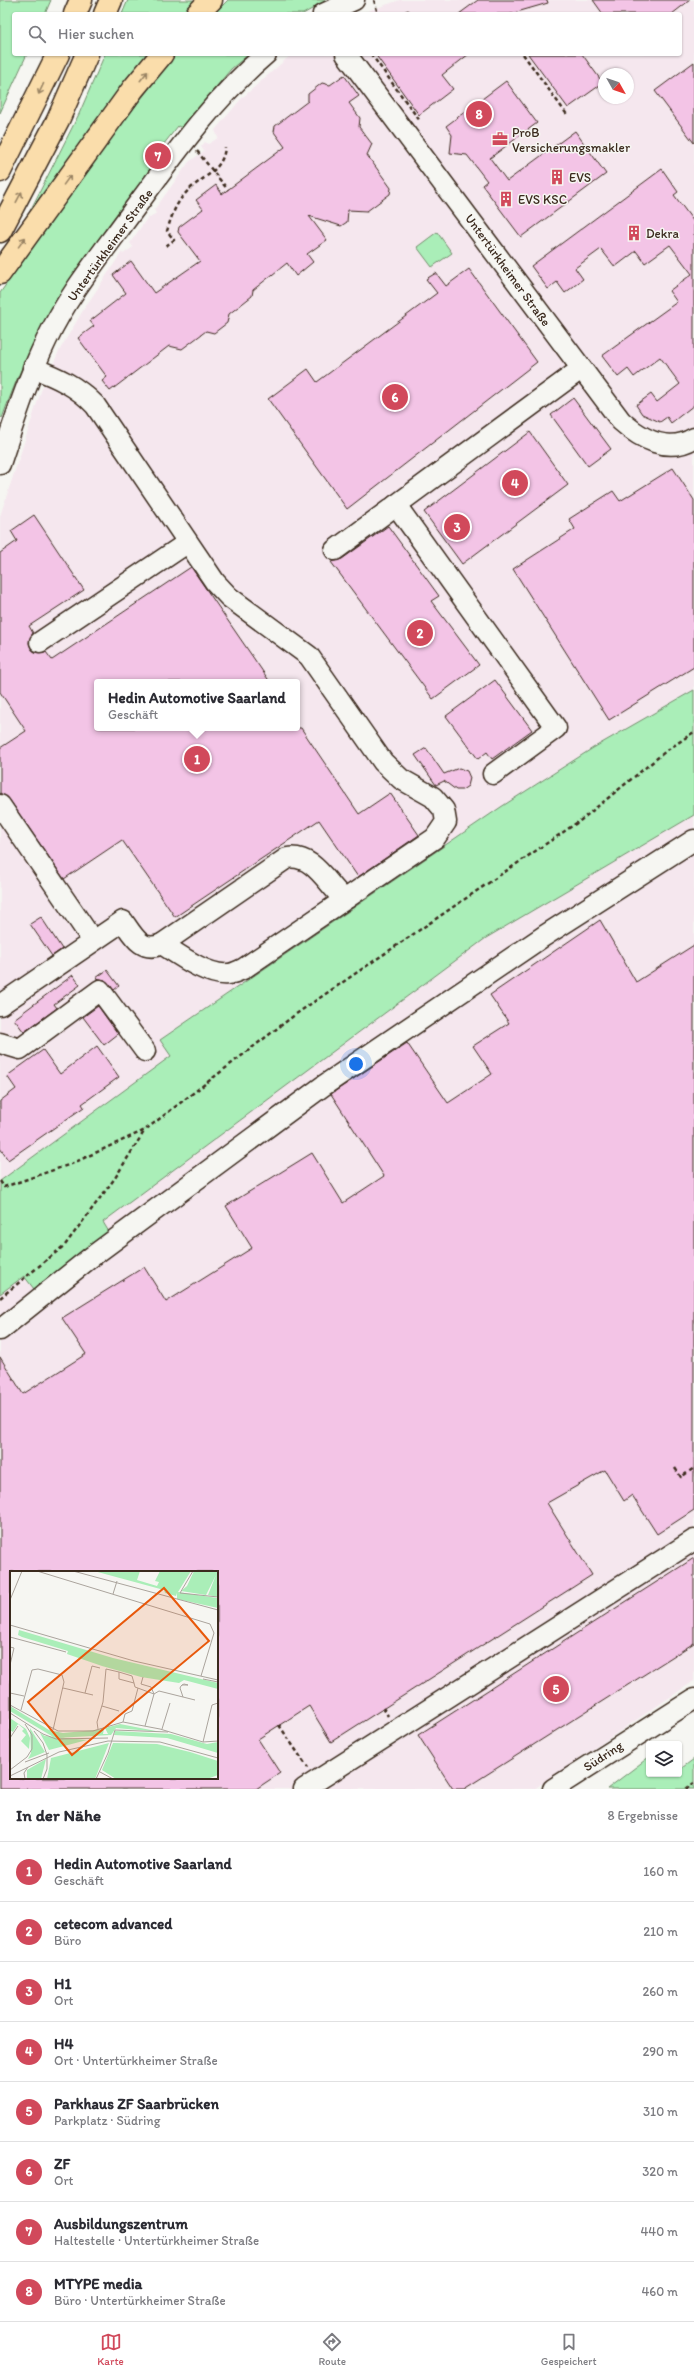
<!DOCTYPE html>
<html lang="de">
<head>
<meta charset="utf-8">
<style>
	body { margin:0; font-family:Itim,sans-serif; background:#f7f7f7; color:#2b2b33 }
	.controls { position:absolute; right:12px; bottom:12px; display:grid; overflow:hidden; border-radius:4px; box-shadow:0 1px 3px #0004 }
	.controls button { width:36px; height:36px; display:grid; place-items:center; padding:0; border:0; border-bottom:1px solid #e1e1e2; background:#fff; color:#2b2b33; font:20px sans-serif }
	.compass { position:absolute; left:598px; top:68px; width:36px; height:36px; border-radius:50%; background:#fff; box-shadow:0 1px 3px #0004; rotate:130deg }
	.you { position:absolute; left:356px; top:1064px; width:14px; height:14px; margin:-10px; border:3px solid #fff; border-radius:50%; background:#1a73e8; box-shadow:0 0 0 6px #1a73e833 }
	.badge { display:grid; place-items:center; width:26px; height:26px; border-radius:50%; background:#d1495b; color:#fff; font-size:13px; font-weight:700 }
	.pin { position:absolute; translate:-50% -50%; border:2px solid #fff; box-shadow:0 1px 4px #0006 }
	.popup { position:absolute; left:94px; top:679px; width:206px; height:52px; box-sizing:border-box; display:grid; place-content:center; border-radius:4px; background:#fff; filter:drop-shadow(0 1px 3px #0005); font-size:13px; white-space:nowrap; color:#7c7c81 }
	.popup b { font-size:15px; color:#2b2b33 }
	.popup::after { content:''; position:absolute; left:50%; top:100%; margin-left:-8px; border:8px solid transparent; border-top-color:#fff }
	.list { margin:0; padding:0; list-style:none }
	h2 { display:flex; justify-content:space-between; align-items:center; height:52px; margin:0; padding:0 16px; font-size:17px }
	h2 small { font-size:13px; font-weight:400; color:#7c7c81 }
	.list li { display:grid; grid-template-columns:26px 1fr auto; gap:12px; align-items:center; box-sizing:border-box; height:60px; padding:0 16px; border-top:1px solid #e1e1e2 }
	.list b { display:block; font-size:15px; white-space:nowrap }
	.list p { margin:0; font-size:13px; white-space:nowrap; color:#7c7c81 }
	.list em { font-size:13px; font-style:normal; color:#7c7c81 }
	.icon { flex:none; width:22px; height:22px; fill:none; stroke:currentColor; stroke-width:2; stroke-linecap:round; stroke-linejoin:round }
	.map { position:relative; flex:none; width:694px; height:1789px; overflow:hidden }
	.search { position:absolute; background:#fff; box-shadow:0 1px 3px #0004; left:12px; right:12px; top:12px; height:44px; display:flex; align-items:center; gap:10px; box-sizing:border-box; padding:0 14px; border-radius:4px; color:#7c7c81; font-size:15px }
	.sheet { height:532px; background:#fff }
	nav { display:flex; justify-content:space-around; align-items:center; box-sizing:border-box; height:56px; border-top:1px solid #e1e1e2; background:#fff; font-size:11px; color:#7c7c81 }
	nav a { display:grid; justify-items:center; gap:2px }
	nav .on { color:#d1495b }
	.map>svg:first-child { display:block }
</style>
</head>
<body>
<div class="map">
<svg width="694" height="1789" viewBox="0 0 694 1789">
	<rect width="100%" height="100%" fill="#f6f6f2"/>
	<filter id="ink" filterUnits="userSpaceOnUse"><feTurbulence type="fractalNoise" baseFrequency=".025" numOctaves="2"/><feDisplacementMap in="SourceGraphic" scale="8" xChannelSelector="R" yChannelSelector="G"/><feConvolveMatrix kernelMatrix="1 2 1 2 8 2 1 2 1" color-interpolation-filters="sRGB"/></filter>
	<g filter="url(#ink)">
		<path fill="#f5e7ee" fill-rule="evenodd" d="M400 0H694V1681L534 1789H0V516L41 391 59 351 82 312 122 252 123 254 133 247 130 243 148 217 150 218 156 213 154 210 189 162 204 151 201 147 205 142 208 144 218 138 215 130 242 98 292 54H680V14H359ZM604 74H628V98H604ZM97 682H297V728H97ZM11 1572H217V1778H11Z"/>
		<g fill="#aaeeb8" stroke="#728c6b">
			<path d="M0 0H51L45 14H14V54H27L0 113Z"/>
			<path d="M128 0H199L185 14H122Z"/>
			<path d="M228 0H328L303 14H214Z"/>
			<path d="M105 54H150L30 214 29 213 79 114Z"/>
			<path d="M176 54H249L231 69 182 128 178 126 152 159 156 162C119 212 79 261 48 315 29 348 15 383 2 418L0 416V293L105 145Z"/>
			<path d="M437 232 452 253 432 267 417 247Z"/>
			<path d="M694 690V815L486 938 103 1222 109 1232 34 1289 24 1276 0 1294V1181L171 1056 160 1040 501 807 593 748Z"/>
			<path d="M649 1757V1774H679V1770L694 1759V1789H607Z"/>
		</g>
		<g fill="#f3c4e6" stroke="#3b2a1e" fill-rule="evenodd">
			<path d="M478 0H547L548 3 510 14H459Z"/>
			<path d="M593 0H690L672 14H603Z"/>
			<path d="M375 54H469L442 75 453 89 419 115Z"/>
			<path d="M528 54H582L603 83 568 108Z"/>
			<path d="M694 62V143L655 91Z"/>
			<path d="M344 75 359 96 349 103 360 118 359 127 372 144 367 155 391 188 390 194 367 211 348 210 347 222 341 226 309 216 327 240 307 254 313 262 296 276 287 263 253 290 252 296 229 314 227 323 214 333 206 331 182 349 169 346 110 391 102 381 107 377 78 338 94 326 90 321 126 293 113 275 131 261 154 293 200 261 178 232 179 227 203 209 196 200 216 185 222 194 285 147 274 132 275 126 308 101V94L322 83 330 85Z"/>
			<path d="M506 81 537 123 490 158 507 181 575 131 606 174 521 237 482 185 487 181 467 155 450 153 452 135 446 126Z"/>
			<path d="M662 169 678 192 674 195 694 222V405L671 423 667 417 660 422 642 414 636 405 651 394 657 402 680 384 660 357 634 377 628 369 618 377 602 356 677 302 669 291 692 274 670 245 645 263 636 251 615 267 601 249 575 268 583 279 565 293 557 282 548 289 531 266Z"/>
			<path d="M469 269 537 362 347 509 268 399 308 369 317 382 437 293 426 279 436 273 446 286Z"/>
			<path d="M573 398 611 449 588 466 551 415Z"/>
			<path d="M530 432 568 485 462 564 424 512Z"/>
			<path d="M673 468 694 500V667L609 720 513 569 575 529 569 519 613 491 620 501Z"/>
			<path d="M34 515 84 590 29 626 33 633 29 643 35 652H46L52 660 191 567 270 682H97V728H301L359 814 390 793 419 835 358 877 319 820 175 917 122 840 64 879 9 799 0 793V748L26 731 0 692V553L17 541 11 531Z"/>
			<path d="M388 526 439 596 431 601 479 665 433 699 331 562 342 559Z"/>
			<path d="M495 680 532 730 492 759 487 752 478 759 446 716Z"/>
			<path d="M426 748 444 774 459 768 467 771 470 778 468 786 462 790H456L444 781 436 785 415 755Z"/>
			<path d="M41 917 62 949 52 956 30 924Z"/>
			<path d="M600 920 636 982 694 945V1510L657 1534 632 1495 624 1501 605 1470 547 1503 592 1575 331 1742 309 1706 258 1739 280 1773 256 1789H0V1357L23 1394 86 1354 62 1318 144 1267 166 1302 252 1248 226 1206 312 1153 343 1203 384 1176 331 1094 407 1043 448 1103 492 1074 473 1046 509 1023 490 995ZM11 1572H217V1778H11Z"/>
			<path d="M107 970 119 986 114 990 105 980 96 978Z"/>
			<path d="M73 975 80 985 54 1004 57 1008 24 1032 14 1019Z"/>
			<path d="M98 1006 118 1034 104 1045 83 1017Z"/>
			<path d="M97 1046 119 1077 82 1104 84 1107 8 1160 0 1148V1101L16 1089 7 1076 43 1050 60 1074Z"/>
			<path d="M694 1558V1643L464 1789H453L418 1735Z"/>
		</g>
		<g fill="none" stroke-linecap="round" stroke-linejoin="round">
			<defs>
				<g id="minor">
					<path d="M323 14 354 0"/>
					<path d="M346 54 621 421C641 439 668 454 694 438"/>
					<path d="M0 464C14 422 27 380 47 339 68 295 100 256 129 216 171 159 212 100 266 54"/>
					<path d="M396 505 556 728 493 774"/>
					<path d="M335 550 581 369"/>
					<path d="M40 642 187 543"/>
					<path d="M0 805 93 941"/>
					<path d="M162 944C179 955 207 976 228 974 232 974 238 971 243 969L347 898"/>
					<path d="M0 1005 123 921C134 937 142 953 162 944L287 858C312 854 325 880 340 895L347 898 435 838 446 822 444 810 433 797 401 779 383 762 309 656 229 597 215 582 95 405C77 386 57 377 33 368"/>
					<path d="M0 1043 20 1049 100 990 145 1051"/>
					<path d="M0 1330 90 1258 323 1086 544 936 694 840"/>
					<path d="M304 1789 694 1540"/>
					<path d="M553 1789 694 1699"/>
				</g>
				<g id="highway">
					<path d="M75 14 81 0"/>
					<path d="M105 14 111 0"/>
					<path d="M197 14 211 0"/>
					<path d="M0 171 58 54"/>
					<path d="M0 231 58 120 87 54"/>
					<path d="M0 273 133 89 162 54"/>
				</g>
			</defs>
			<use href="#minor" stroke="#3b2a1e" stroke-width="23"/>
			<use href="#highway" stroke="#3b2a1e" stroke-width="25"/>
			<g stroke="#3b2a1e" stroke-width="2.5" stroke-dasharray="4 3" stroke-linecap="butt">
				<path d="M374 0 378 14"/>
				<path d="M399 14 408 11 411 14"/>
				<path d="M371 54 420 121"/>
				<path d="M523 54 568 116"/>
				<path d="M197 151 228 190"/>
				<path d="M166 246 174 240 167 231C171 218 175 205 184 195 199 177 223 173 225 147"/>
				<path d="M0 1181 4 1187 71 1164 145 1130 296 1014 581 820 666 751 694 732"/>
				<path d="M0 1298 65 1245 115 1178 145 1130"/>
				<path d="M675 1468 681 1477 694 1468"/>
				<path d="M383 1708 388 1716"/>
				<path d="M279 1725 308 1768"/>
				<path d="M686 1789 694 1783"/>
			</g>
			<use href="#minor" stroke="#f6f6f2" stroke-width="20"/>
			<use href="#highway" stroke="#faddab" stroke-width="22"/>
		</g>
		<defs><path id="oneway-shaft" d="M-6 0H5M1.5-3L5.5 0L1.5 3" fill="none" stroke-width="1.6" stroke-linecap="round" stroke-linejoin="round"/></defs>
		<g stroke="#9a8464">
			<use href="#oneway-shaft" transform="translate(144 76) rotate(-51)"/>
			<use href="#oneway-shaft" transform="translate(41 89) rotate(115)"/>
			<use href="#oneway-shaft" transform="translate(67 180) rotate(-54)"/>
			<use href="#oneway-shaft" transform="translate(19 197) rotate(-62)"/>
			<use href="#oneway-shaft" transform="translate(22 242) rotate(-54)"/>
		</g>
	</g>
	<defs>
		<symbol id="office-bare" viewBox="-9 -9 18 18"><path d="M-6-3h4V-5.5h4V-3h4V5H-6ZM-1-4.5V-3h2v-1.5ZM-6 0V1H6V0Z" fill="#d1495b" stroke="#f6f6f2" stroke-width="2.5" paint-order="stroke"/></symbol>
		<symbol id="building-bare" viewBox="-9 -9 18 18"><path d="M-4-6H4V6H1V3H-1V6H-4ZM-2.5-4.3h1.7v1.8h-1.7ZM.8-4.3h1.7v1.8H.8ZM-2.5-1h1.7V.8h-1.7ZM.8-1h1.7V.8H.8Z" fill="#d1495b" stroke="#f6f6f2" stroke-width="2.5" paint-order="stroke"/></symbol>
	</defs>
	<g fill-rule="evenodd">
		<use href="#office-bare" x="489" y="128" width="22" height="22"/>
		<use href="#building-bare" x="546" y="166" width="22" height="22"/>
		<use href="#building-bare" x="495" y="188" width="22" height="22"/>
		<use href="#building-bare" x="623" y="222" width="22" height="22"/>
	</g>
	<g text-anchor="middle" dominant-baseline="central" stroke-width="3" stroke-linejoin="round" paint-order="stroke">
		<g font-size="13" fill="#3b2a1e" stroke="#f6f6f2" text-anchor="start">
			<text x="512" y="132">ProB<tspan x="512" dy="15">Versicherungsmakler</tspan></text>
			<text x="569" y="177">EVS</text>
			<text x="518" y="199">EVS KSC</text>
			<text x="646" y="233">Dekra</text>
		</g>
		<g font-size="13" fill="#3b2a1e" stroke="#f6f6f2">
			<text transform="translate(110 245) rotate(-54)">Untertürkheimer Straße</text>
			<text transform="translate(508 270) rotate(54)">Untertürkheimer Straße</text>
			<text transform="translate(603 1756) rotate(-33)">Südring</text>
		</g>
	</g>
	<g transform="translate(10 1571)">
		<rect width="208" height="208" fill="#f6f6f2"/>
		<path d="M84 0H130L127 9 147 15 149 11 145 10 150 0H181L168 21 207 27 208 37 167 28V22L166 25 155 22 154 19ZM184 0H208V26L198 24 206 4 196 24 171 20 177 15ZM9 59 103 87 208 112V118L174 109 169 112 131 106 92 95 57 83 58 80 12 66 8 64ZM0 135 39 159 53 162 94 158 93 163H98L95 157 110 153 151 161 106 157 101 164 45 167 0 140ZM0 147 16 158 20 167 19 178 11 170 16 164 12 160 14 158 8 153 3 161 0 159ZM20 157 35 181 18 188 21 182ZM105 160 161 163 197 173 208 171V182L157 167 104 164ZM30 162 35 165 77 169 39 179ZM99 172 85 208H37L41 187ZM103 172 147 173 180 181 208 190V204L197 208H106L92 199ZM36 188 31 208H17V199Z" fill="#aaeeb8"/>
		<path fill="none" stroke="#aba49d" stroke-width="1" d="M27 0 200 53 204 62 191 105M63 0 208 39M183 0 170 22 208 26M103 23 107 10M0 29 12 0M0 54 124 90 208 109M0 66 56 81M0 76 4 77 0 94M109 101 122 105 124 112M133 106 131 113 141 116 144 123M193 108 208 111M172 114H178L174 113 172 114 171 115 170 117 173 126M53 117 83 124M0 122 14 125M75 122 82 95 90 97M144 123 149 120 185 129M0 134 48 160H83L113 151 150 158 193 171 208 170M92 135 109 140M11 139 22 99 28 98 52 104 54 111 43 159M0 142 33 163 46 168 98 167M113 151 115 143 122 140 128 117M135 155 144 123M88 158 87 151 93 131 96 98 109 101V108L124 112 125 116 144 123M152 158 160 132M24 160 33 172 37 184V198L33 208M0 167 8 155M193 171 202 134 208 132M15 191 39 182M0 199 17 186 22 178V164L15 153M90 201 103 208M0 205 49 181 98 170 150 171 208 187M15 208 14 202 18 196M86 208 98 182 105 159 158 161"/>
		<path fill="#e8590c" fill-opacity="0.15" stroke="#e8590c" stroke-width="2" d="M154 17 199 70 62 184 18 131Z"/>
		<rect width="208" height="208" fill="none" stroke="#3b2a1e" stroke-width="2"/>
	</g>
</svg>
<div class="controls">
<button><svg class="icon" aria-label="layers" viewBox="0 0 24 24"><path d="M12 4l9 5-9 5-9-5zM3 14l9 5 9-5"/></svg></button>
</div>
<svg class="compass" viewBox="-18 -18 36 36"><path d="M0-13l5 13h-10z" fill="#e53935"/><path d="M0 13l5-13h-10z" fill="#7c7c81"/></svg>
<div class="you"></div>
<div class="pin badge" style="left:197px;top:759px">1</div>
<div class="popup"><b>Hedin Automotive Saarland</b>Geschäft</div>
<div class="pin badge" style="left:420px;top:633px">2</div>
<div class="pin badge" style="left:457px;top:527px">3</div>
<div class="pin badge" style="left:515px;top:483px">4</div>
<div class="pin badge" style="left:556px;top:1689px">5</div>
<div class="pin badge" style="left:395px;top:397px">6</div>
<div class="pin badge" style="left:158px;top:156px">7</div>
<div class="pin badge" style="left:479px;top:114px">8</div>
<div class="search"><svg class="icon" aria-label="search" viewBox="0 0 24 24"><circle cx="10" cy="10" r="6"/><path d="M15 15l6 6"/></svg>Hier suchen</div>
</div>
<section class="sheet">
<h2>In der Nähe<small>8 Ergebnisse</small></h2>
<ul class="list">
<li><span class="badge">1</span><div><b>Hedin Automotive Saarland</b><p>Geschäft</p></div><em>160 m</em></li>
<li><span class="badge">2</span><div><b>cetecom advanced</b><p>Büro</p></div><em>210 m</em></li>
<li><span class="badge">3</span><div><b>H1</b><p>Ort</p></div><em>260 m</em></li>
<li><span class="badge">4</span><div><b>H4</b><p>Ort · Untertürkheimer Straße</p></div><em>290 m</em></li>
<li><span class="badge">5</span><div><b>Parkhaus ZF Saarbrücken</b><p>Parkplatz · Südring</p></div><em>310 m</em></li>
<li><span class="badge">6</span><div><b>ZF</b><p>Ort</p></div><em>320 m</em></li>
<li><span class="badge">7</span><div><b>Ausbildungszentrum</b><p>Haltestelle · Untertürkheimer Straße</p></div><em>440 m</em></li>
<li><span class="badge">8</span><div><b>MTYPE media</b><p>Büro · Untertürkheimer Straße</p></div><em>460 m</em></li>
</ul>
</section>
<nav>
<a class="on"><svg class="icon" aria-label="map" viewBox="0 0 24 24"><path d="M3 6l6-2 6 2 6-2v14l-6 2-6-2-6 2zM9 4v14M15 6v14"/></svg>Karte</a>
<a><svg class="icon" aria-label="directions" viewBox="0 0 24 24"><path d="M12 3l9 9-9 9-9-9zM9 14v-3h6M13 9l2 2-2 2"/></svg>Route</a>
<a><svg class="icon" aria-label="saved" viewBox="0 0 24 24"><path d="M7 4h10v16l-5-4-5 4z"/></svg>Gespeichert</a>
</nav>
</body>
</html>
